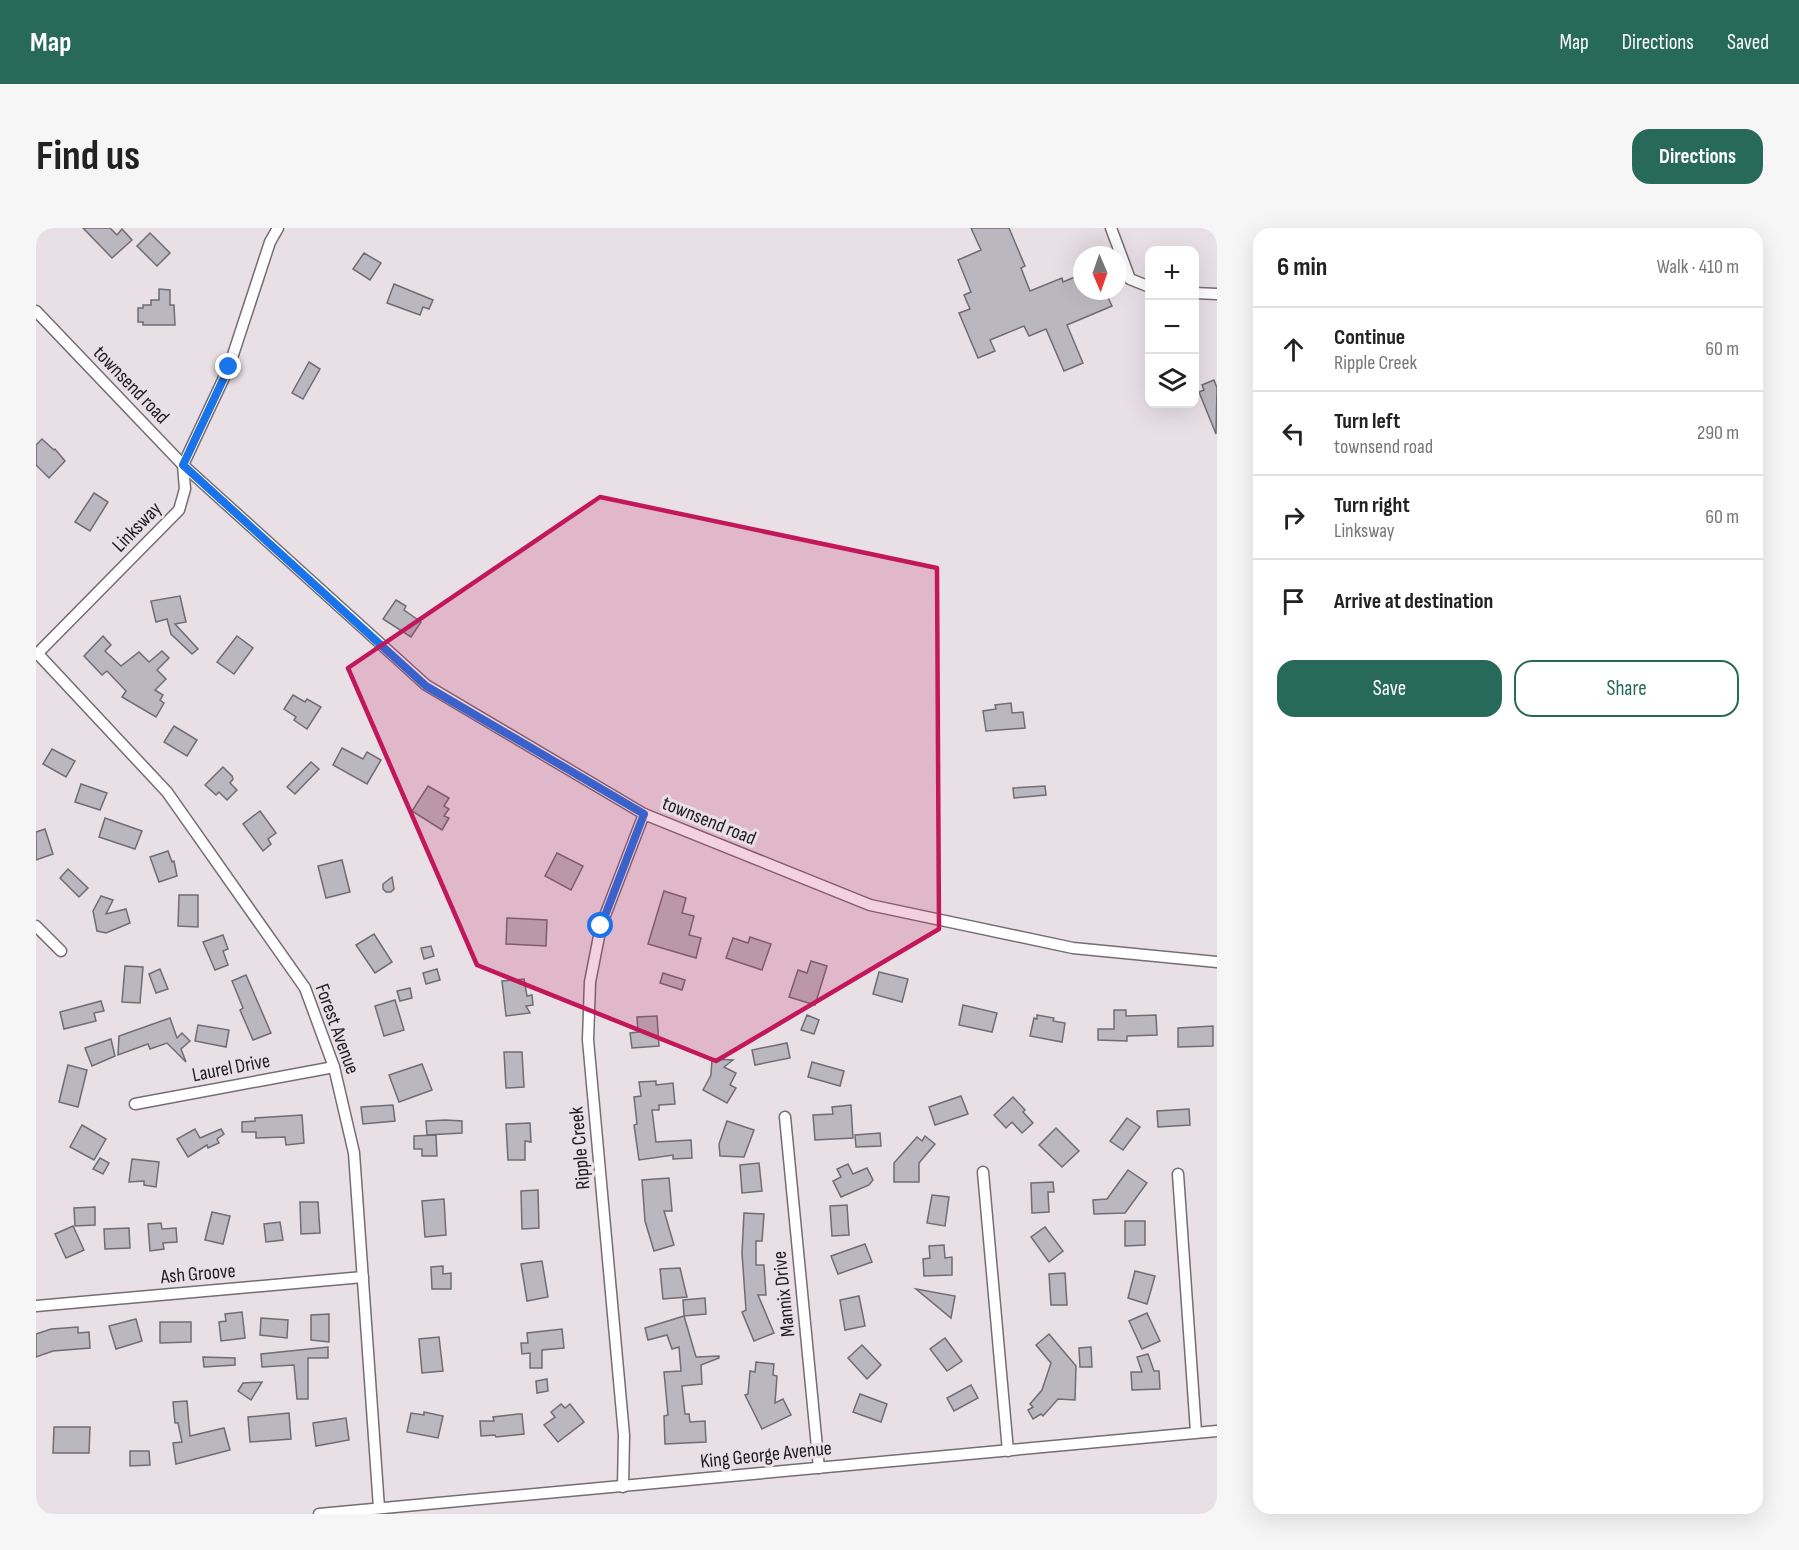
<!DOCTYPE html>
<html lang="en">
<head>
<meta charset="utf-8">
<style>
	body { margin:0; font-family:"Sofia Sans Condensed",sans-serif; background:#f6f6f6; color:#222 }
	.controls { position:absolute; right:18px; top:18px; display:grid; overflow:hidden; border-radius:12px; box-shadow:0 6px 24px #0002 }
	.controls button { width:54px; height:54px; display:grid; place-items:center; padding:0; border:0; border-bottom:2px solid #e0e0e0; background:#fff; color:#222; font:30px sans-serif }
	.compass { position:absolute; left:1037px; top:18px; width:54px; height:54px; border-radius:50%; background:#fff; box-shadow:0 6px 24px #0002; rotate:178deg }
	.stop { position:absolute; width:18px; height:18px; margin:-14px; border:4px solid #1a73e8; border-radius:50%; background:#fff }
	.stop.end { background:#1a73e8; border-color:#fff; box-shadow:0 2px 6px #0008 }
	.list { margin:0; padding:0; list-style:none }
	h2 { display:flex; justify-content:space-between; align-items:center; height:78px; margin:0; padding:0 24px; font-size:26px }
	h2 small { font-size:20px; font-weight:400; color:#767676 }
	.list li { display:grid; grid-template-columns:39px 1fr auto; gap:18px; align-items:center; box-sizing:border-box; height:84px; padding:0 24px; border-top:2px solid #e0e0e0 }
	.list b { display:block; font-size:22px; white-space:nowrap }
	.list p { margin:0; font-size:20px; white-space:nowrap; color:#767676 }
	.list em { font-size:20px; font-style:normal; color:#767676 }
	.actions { display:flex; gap:12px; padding:18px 24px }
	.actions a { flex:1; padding:14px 0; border:2px solid #276a5a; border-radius:18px; text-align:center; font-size:21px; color:#276a5a }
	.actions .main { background:#276a5a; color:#fff }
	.icon { flex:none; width:33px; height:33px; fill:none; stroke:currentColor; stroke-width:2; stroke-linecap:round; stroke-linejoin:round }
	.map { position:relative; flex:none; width:1181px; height:1286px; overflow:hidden; border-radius:18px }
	header { display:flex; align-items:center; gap:36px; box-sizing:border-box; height:84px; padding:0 30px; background:#276a5a; color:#fff }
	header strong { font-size:28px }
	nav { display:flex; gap:33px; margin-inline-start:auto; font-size:21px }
	.intro { display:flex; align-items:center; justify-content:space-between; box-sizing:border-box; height:144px; padding:0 36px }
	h1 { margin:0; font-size:42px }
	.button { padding:15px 27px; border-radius:18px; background:#276a5a; color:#fff; font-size:21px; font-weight:700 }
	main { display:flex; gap:36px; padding:0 36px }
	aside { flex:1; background:#fff; border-radius:18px; box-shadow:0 6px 24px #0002 }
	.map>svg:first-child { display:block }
</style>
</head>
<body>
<header>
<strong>Map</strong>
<nav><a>Map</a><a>Directions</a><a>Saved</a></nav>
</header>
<div class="intro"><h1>Find us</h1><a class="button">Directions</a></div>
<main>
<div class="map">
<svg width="1181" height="1286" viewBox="0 0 1181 1286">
	<rect width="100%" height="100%" fill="#e9e0e6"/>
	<g fill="#bbb7bf" stroke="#6f6c73" stroke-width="1.5">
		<path d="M47 0H74L81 7 86 1 96 12 76 30Z"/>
		<path d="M935 0H973L989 38 985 40 994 63 1026 50 1027 54 1046 46V63H1069L1076 78 1031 97 1047 135 1028 143 1010 101 993 108 988 98 954 112 959 123 942 130 923 85 934 81 928 67 935 64 922 32 945 22Z"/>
		<path d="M114 5 134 25 121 38 101 18Z"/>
		<path d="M328 25 345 35 334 52 317 41Z"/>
		<path d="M358 56 397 72 393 81 387 79 384 87 351 75Z"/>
		<path d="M123 61 134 62V77H138L139 97H107V94H102V80H107V77H115V72H123Z"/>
		<path d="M273 134 284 141 267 171 256 165Z"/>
		<path d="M1178 152 1181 160 1180 206 1163 164 1168 162 1166 157Z"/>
		<path d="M6 211 18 222 19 221 29 233 13 250 0 237V217Z"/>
		<path d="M58 265 72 274 54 303 39 294Z"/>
		<path d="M144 368 150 394 139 396 162 421 156 426 135 406 131 391 120 394 115 373Z"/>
		<path d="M360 372 370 378 368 382 385 394 375 409 347 391Z"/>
		<path d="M67 408 75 417 69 423 85 438 103 424 113 434 126 423 133 430 121 442 130 451 119 462 127 467 124 472 128 475 120 489 86 469 90 463 71 443 66 447 48 428Z"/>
		<path d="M201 408 217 420 198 446 181 434Z"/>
		<path d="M257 467 269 474 271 471 285 479 271 501 258 492 260 489 248 481Z"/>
		<path d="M975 475 976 485 987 484 989 500 950 503 947 483 960 481 959 477Z"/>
		<path d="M138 498 161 512 151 528 128 514Z"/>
		<path d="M306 520 327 531 331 524 345 532 331 556 297 537Z"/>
		<path d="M16 521 39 533 30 549 7 536Z"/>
		<path d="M275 534 283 541 259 566 251 559Z"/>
		<path d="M187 539 196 548 197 551 194 555 201 562 191 572 183 564 180 567 169 557Z"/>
		<path d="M45 556 71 565 64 582 39 574Z"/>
		<path d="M392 558 413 570 408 578 413 581 408 588 413 590 406 602 376 583Z"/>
		<path d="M1009 558 1010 567 978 570 977 560Z"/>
		<path d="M224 583 240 605 232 611 235 616 227 623 207 596Z"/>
		<path d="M69 590 106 603 99 621 63 609Z"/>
		<path d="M9 601 17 626 0 632V604Z"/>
		<path d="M132 623 136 634 138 633 141 648 123 654 114 629Z"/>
		<path d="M521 625 547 638 535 662 509 648Z"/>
		<path d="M306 632 314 664 290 670 282 638Z"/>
		<path d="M32 641 52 660 43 669 24 650Z"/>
		<path d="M356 649 358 661 355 664H350L347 661V656Z"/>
		<path d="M628 663 650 670 646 685 658 688 653 707 665 710 660 730 612 716Z"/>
		<path d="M143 667H162V699L142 698Z"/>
		<path d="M65 668 77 672 70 686 90 681 94 695 70 705 61 703 57 683Z"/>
		<path d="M471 690 511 692 510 718 470 716Z"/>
		<path d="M338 706 356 734 339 745 320 717Z"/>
		<path d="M187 707 192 721 187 723 192 737 179 742 167 714Z"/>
		<path d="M714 709 735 716 726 742 690 730 697 710 712 715Z"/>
		<path d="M395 718 398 728 388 731 385 720Z"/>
		<path d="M775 733 791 738 779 777 753 769 762 742 771 745Z"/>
		<path d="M89 738 107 739 104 775 86 774Z"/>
		<path d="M124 741 132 761 120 765 113 746Z"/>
		<path d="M401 741 404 752 390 756 387 745Z"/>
		<path d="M843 744 872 751 866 774 837 766Z"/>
		<path d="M627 745 649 752 646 762 624 755Z"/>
		<path d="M210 747 235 805 217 812 204 782 207 780 196 753Z"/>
		<path d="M488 751 491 768 496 767 497 777 490 778 494 785 470 788 466 753Z"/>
		<path d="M374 760 376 770 364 773 361 763Z"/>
		<path d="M359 772 368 802 348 808 339 778Z"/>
		<path d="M65 773 68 783 58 785 60 793 28 801 24 784Z"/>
		<path d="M927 777 961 785 956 804 923 797Z"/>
		<path d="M1078 782H1090V788L1120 787 1121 807 1091 808V813L1062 812V801H1078Z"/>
		<path d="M771 787 783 792 778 806 765 802Z"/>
		<path d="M1001 787 1018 790 1017 793 1029 795 1026 814 994 808 998 790 1001 791Z"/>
		<path d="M621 788 623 818 596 820 594 805 602 804 601 789Z"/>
		<path d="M134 790 141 810 146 805 154 813 145 821 150 834 131 815 114 821 112 816 82 827 83 808Z"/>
		<path d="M162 797 193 802 190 819 159 813Z"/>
		<path d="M1177 798V818L1142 819V800Z"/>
		<path d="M75 811 79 828 56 838 49 820Z"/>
		<path d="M751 815 754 830 719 837 716 822Z"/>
		<path d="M468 824H486L488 859 470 860Z"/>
		<path d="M676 831 697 832 688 839 700 845 694 857 700 860 691 875 667 862 675 847Z"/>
		<path d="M776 834 808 843 804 858 772 849Z"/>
		<path d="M386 836 396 862 363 874 353 847Z"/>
		<path d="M32 837 51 842 42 879 23 874Z"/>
		<path d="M620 853V857L637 855 639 876 623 877V882H616L620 914 655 912 656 930 637 931V927L603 932 598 897 601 896 598 869 605 868 603 854Z"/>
		<path d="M925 868 932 886 899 897 893 879Z"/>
		<path d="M977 869 989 882 987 884 997 895 986 905 976 894 970 900 958 887Z"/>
		<path d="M357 877 359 893 327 896 325 879Z"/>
		<path d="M815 877 817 910 779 912 777 887 797 886 796 879Z"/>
		<path d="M1153 881 1154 897 1122 899 1121 883Z"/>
		<path d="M266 887 268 915 250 917 249 909 220 910V904H206V894L219 893V890Z"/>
		<path d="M1091 890 1104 899 1087 922 1074 913Z"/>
		<path d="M410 892 426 893V905L391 907 390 893Z"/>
		<path d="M691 893 718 902 708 929 684 928 683 916Z"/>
		<path d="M494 895 495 914 489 913V932H472L470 896Z"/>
		<path d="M46 897 70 911 58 932 34 919Z"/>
		<path d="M1020 900 1043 923 1026 939 1003 917Z"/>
		<path d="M159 901 164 910 185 901 188 906 181 911 183 915 172 920 171 917 152 929 141 911Z"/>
		<path d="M844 905 845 918 820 919 819 907Z"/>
		<path d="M400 907 401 928H386V921H378V908Z"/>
		<path d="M889 908 899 916 883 935V954H858V935L881 909 886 913Z"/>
		<path d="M64 930 73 935 67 946 57 941Z"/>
		<path d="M96 931 123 934 120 959 108 957V953L93 954Z"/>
		<path d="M723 935 726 963 706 965 704 937Z"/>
		<path d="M812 936 817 946 831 940 837 952 833 957 805 969 797 953 805 949 801 941Z"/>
		<path d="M1092 942 1111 955 1089 985 1058 986 1057 972 1071 971Z"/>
		<path d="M633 950 636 983H628L638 1017 618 1023 609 993 606 952Z"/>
		<path d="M1017 954 1018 964H1012L1013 984 996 985 995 955Z"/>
		<path d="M502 962 503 1000 486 1001 485 963Z"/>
		<path d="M896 967 913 969 909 998 891 995Z"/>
		<path d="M408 971 410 1007 389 1009 386 973Z"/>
		<path d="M264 974H282L284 1005 265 1006Z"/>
		<path d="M811 977 813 1007 796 1008 794 978Z"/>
		<path d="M59 979V997L39 998 38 980Z"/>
		<path d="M176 984 194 988 187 1016 169 1012Z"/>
		<path d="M708 985 728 986 726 1013H720V1037H728L730 1067H722L738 1105 718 1113 706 1084 710 1082 706 1025Z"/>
		<path d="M1089 993H1109V1017L1089 1018Z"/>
		<path d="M244 994 247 1012 230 1014 228 996Z"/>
		<path d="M125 995 126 1001 140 1000 141 1014 127 1015 128 1021 114 1023 112 996Z"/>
		<path d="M37 998 48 1022 30 1030 19 1006Z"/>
		<path d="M1009 999 1027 1023 1013 1034 995 1009Z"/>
		<path d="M93 1000 94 1020 69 1021 68 1001Z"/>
		<path d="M829 1016 836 1034 802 1046 795 1028Z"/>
		<path d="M908 1017 909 1030 916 1029V1047L888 1048 887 1031 894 1030 893 1018Z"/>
		<path d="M506 1033 512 1069 491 1073 485 1036Z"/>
		<path d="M407 1038V1046L415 1045V1061H396L395 1039Z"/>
		<path d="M644 1040 651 1069 627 1071 624 1041Z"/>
		<path d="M1099 1043 1119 1048 1111 1076 1092 1070Z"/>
		<path d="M1029 1045 1031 1077H1015L1013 1046Z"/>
		<path d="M880 1061 919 1068 915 1090Z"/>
		<path d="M823 1068 829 1098 809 1102 804 1072Z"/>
		<path d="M669 1070 670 1086 648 1088 647 1072Z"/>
		<path d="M206 1084 209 1110 185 1113 183 1094 190 1093 189 1086Z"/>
		<path d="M1111 1085 1124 1113 1106 1121 1093 1093Z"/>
		<path d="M293 1086V1114L275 1112V1087Z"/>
		<path d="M648 1088 660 1129 683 1128V1130L665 1137 666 1156 646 1158 649 1186H653L654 1194 669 1193 670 1214 629 1216 628 1188 632 1187 628 1144 645 1143 643 1119 636 1121 631 1107 612 1112 609 1100Z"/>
		<path d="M225 1090 252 1092 251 1110 224 1107Z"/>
		<path d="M100 1091 106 1113 80 1121 73 1098Z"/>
		<path d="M124 1094H155V1114L124 1115Z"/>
		<path d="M42 1099V1105L53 1104 54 1120 17 1123 0 1129V1106L15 1101Z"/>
		<path d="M526 1101 528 1120 506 1122V1140H494V1125L486 1126 485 1115H492L491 1105Z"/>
		<path d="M1013 1106 1040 1138 1039 1172 1022 1171 1007 1188 1005 1186 997 1191 992 1182 997 1179 994 1176 1006 1162 1015 1135 1000 1117Z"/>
		<path d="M403 1109 407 1143 386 1145 383 1111Z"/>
		<path d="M909 1110 926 1133 911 1143 894 1121Z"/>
		<path d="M826 1117 845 1137 831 1151 812 1130Z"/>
		<path d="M292 1119V1130H272V1171H261L258 1137 226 1139 225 1126Z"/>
		<path d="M1055 1119 1056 1139H1044L1043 1120Z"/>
		<path d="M1112 1126 1118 1143H1123L1124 1161 1096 1162 1095 1144H1106L1101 1129Z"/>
		<path d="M167 1129 199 1130V1137L168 1139Z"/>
		<path d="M720 1134 738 1136 737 1147 741 1148 739 1175 747 1171 755 1187 726 1201 709 1167 712 1166 714 1143 719 1144Z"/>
		<path d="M511 1151 512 1163 501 1165 500 1153Z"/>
		<path d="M226 1154 215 1172 202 1163 207 1155Z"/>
		<path d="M935 1157 942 1170 918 1183 911 1170Z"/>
		<path d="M824 1166 851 1176 845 1194 817 1184Z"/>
		<path d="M151 1173 154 1208 188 1200 194 1222 140 1236 137 1215 146 1214 142 1195H139L137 1174Z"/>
		<path d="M525 1176 529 1180 534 1176 548 1194 522 1214 508 1197 519 1189 515 1184Z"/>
		<path d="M388 1184 407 1188 402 1210 371 1204 375 1185 388 1187Z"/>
		<path d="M253 1185 255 1211 214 1214 212 1189Z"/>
		<path d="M482 1186H486L488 1206 460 1209 459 1207 445 1208 444 1193H458L457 1189Z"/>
		<path d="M310 1190 313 1212 280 1218 277 1195Z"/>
		<path d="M18 1199H54L53 1225H17Z"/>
		<path d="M94 1223H113L114 1237 94 1238Z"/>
	</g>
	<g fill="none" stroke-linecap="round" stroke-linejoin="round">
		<defs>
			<g id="minor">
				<path d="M1075 0 1094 51 1114 59"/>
				<path d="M1158 65 1181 66"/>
				<path d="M0 83 147 237 390 457 608 586 834 677 1037 720 1181 734"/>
				<path d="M2 426 131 564 269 760 298 839 318 925 343 1280"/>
				<path d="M0 427 143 282 149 261 147 237 193 139 234 14 242 0"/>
				<path d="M0 698 25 723"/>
				<path d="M99 876 298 839"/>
				<path d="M749 889 783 1240"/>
				<path d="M947 944 972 1223"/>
				<path d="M1142 946 1160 1204"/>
				<path d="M0 1078 327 1049"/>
				<path d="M587 1259 588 1207 552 812 554 754 565 698 608 586"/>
				<path d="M283 1286 1181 1203"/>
			</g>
		</defs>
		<use href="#minor" stroke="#756d73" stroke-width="13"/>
		<use href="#minor" stroke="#fff" stroke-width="10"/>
	</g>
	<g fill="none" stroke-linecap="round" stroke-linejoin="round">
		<path stroke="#1a73e8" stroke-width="8" d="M193 139 147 237 390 458 608 586 565 698"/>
	</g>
	<path fill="#c2185b" fill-opacity="0.2" stroke="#c2185b" stroke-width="4.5" stroke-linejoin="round" d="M564 269 901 340 903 701 680 833 441 737 312 440Z"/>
	<g text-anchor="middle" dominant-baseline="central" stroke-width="6" stroke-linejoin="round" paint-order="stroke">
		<g font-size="20" fill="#1e1b1d" stroke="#e9e0e6">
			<text transform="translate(95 157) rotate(46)">townsend road</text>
			<text transform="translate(101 299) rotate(-46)">Linksway</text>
			<text transform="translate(673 593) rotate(22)">townsend road</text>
			<text transform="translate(301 801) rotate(70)">Forest Avenue</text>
			<text transform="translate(195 840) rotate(-11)">Laurel Drive</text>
			<text transform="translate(544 920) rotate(-95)">Ripple Creek</text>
			<text transform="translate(162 1046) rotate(-5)">Ash Groove</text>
			<text transform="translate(748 1066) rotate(-96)">Mannix Drive</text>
			<text transform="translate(730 1227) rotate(-6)">King George Avenue</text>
		</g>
	</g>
</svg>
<div class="controls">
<button>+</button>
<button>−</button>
<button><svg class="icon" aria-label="layers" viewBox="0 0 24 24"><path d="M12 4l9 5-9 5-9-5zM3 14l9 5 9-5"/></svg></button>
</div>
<svg class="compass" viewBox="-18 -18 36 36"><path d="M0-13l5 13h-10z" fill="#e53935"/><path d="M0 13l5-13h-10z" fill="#767676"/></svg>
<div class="stop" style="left:565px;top:698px"></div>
<div class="stop end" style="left:193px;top:139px"></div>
</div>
<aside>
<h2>6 min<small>Walk · 410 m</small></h2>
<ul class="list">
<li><svg class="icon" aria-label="ahead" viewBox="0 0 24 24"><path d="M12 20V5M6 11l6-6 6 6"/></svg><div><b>Continue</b><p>Ripple Creek</p></div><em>60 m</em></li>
<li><svg class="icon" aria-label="left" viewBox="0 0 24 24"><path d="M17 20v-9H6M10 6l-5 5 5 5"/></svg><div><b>Turn left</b><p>townsend road</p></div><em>290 m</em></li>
<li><svg class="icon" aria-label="right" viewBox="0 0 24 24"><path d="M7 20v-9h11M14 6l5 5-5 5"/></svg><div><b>Turn right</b><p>Linksway</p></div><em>60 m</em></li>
<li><svg class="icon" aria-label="arrive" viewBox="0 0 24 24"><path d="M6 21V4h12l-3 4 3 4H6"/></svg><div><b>Arrive at destination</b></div></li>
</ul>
<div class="actions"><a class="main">Save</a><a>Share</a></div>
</aside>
</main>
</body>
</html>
